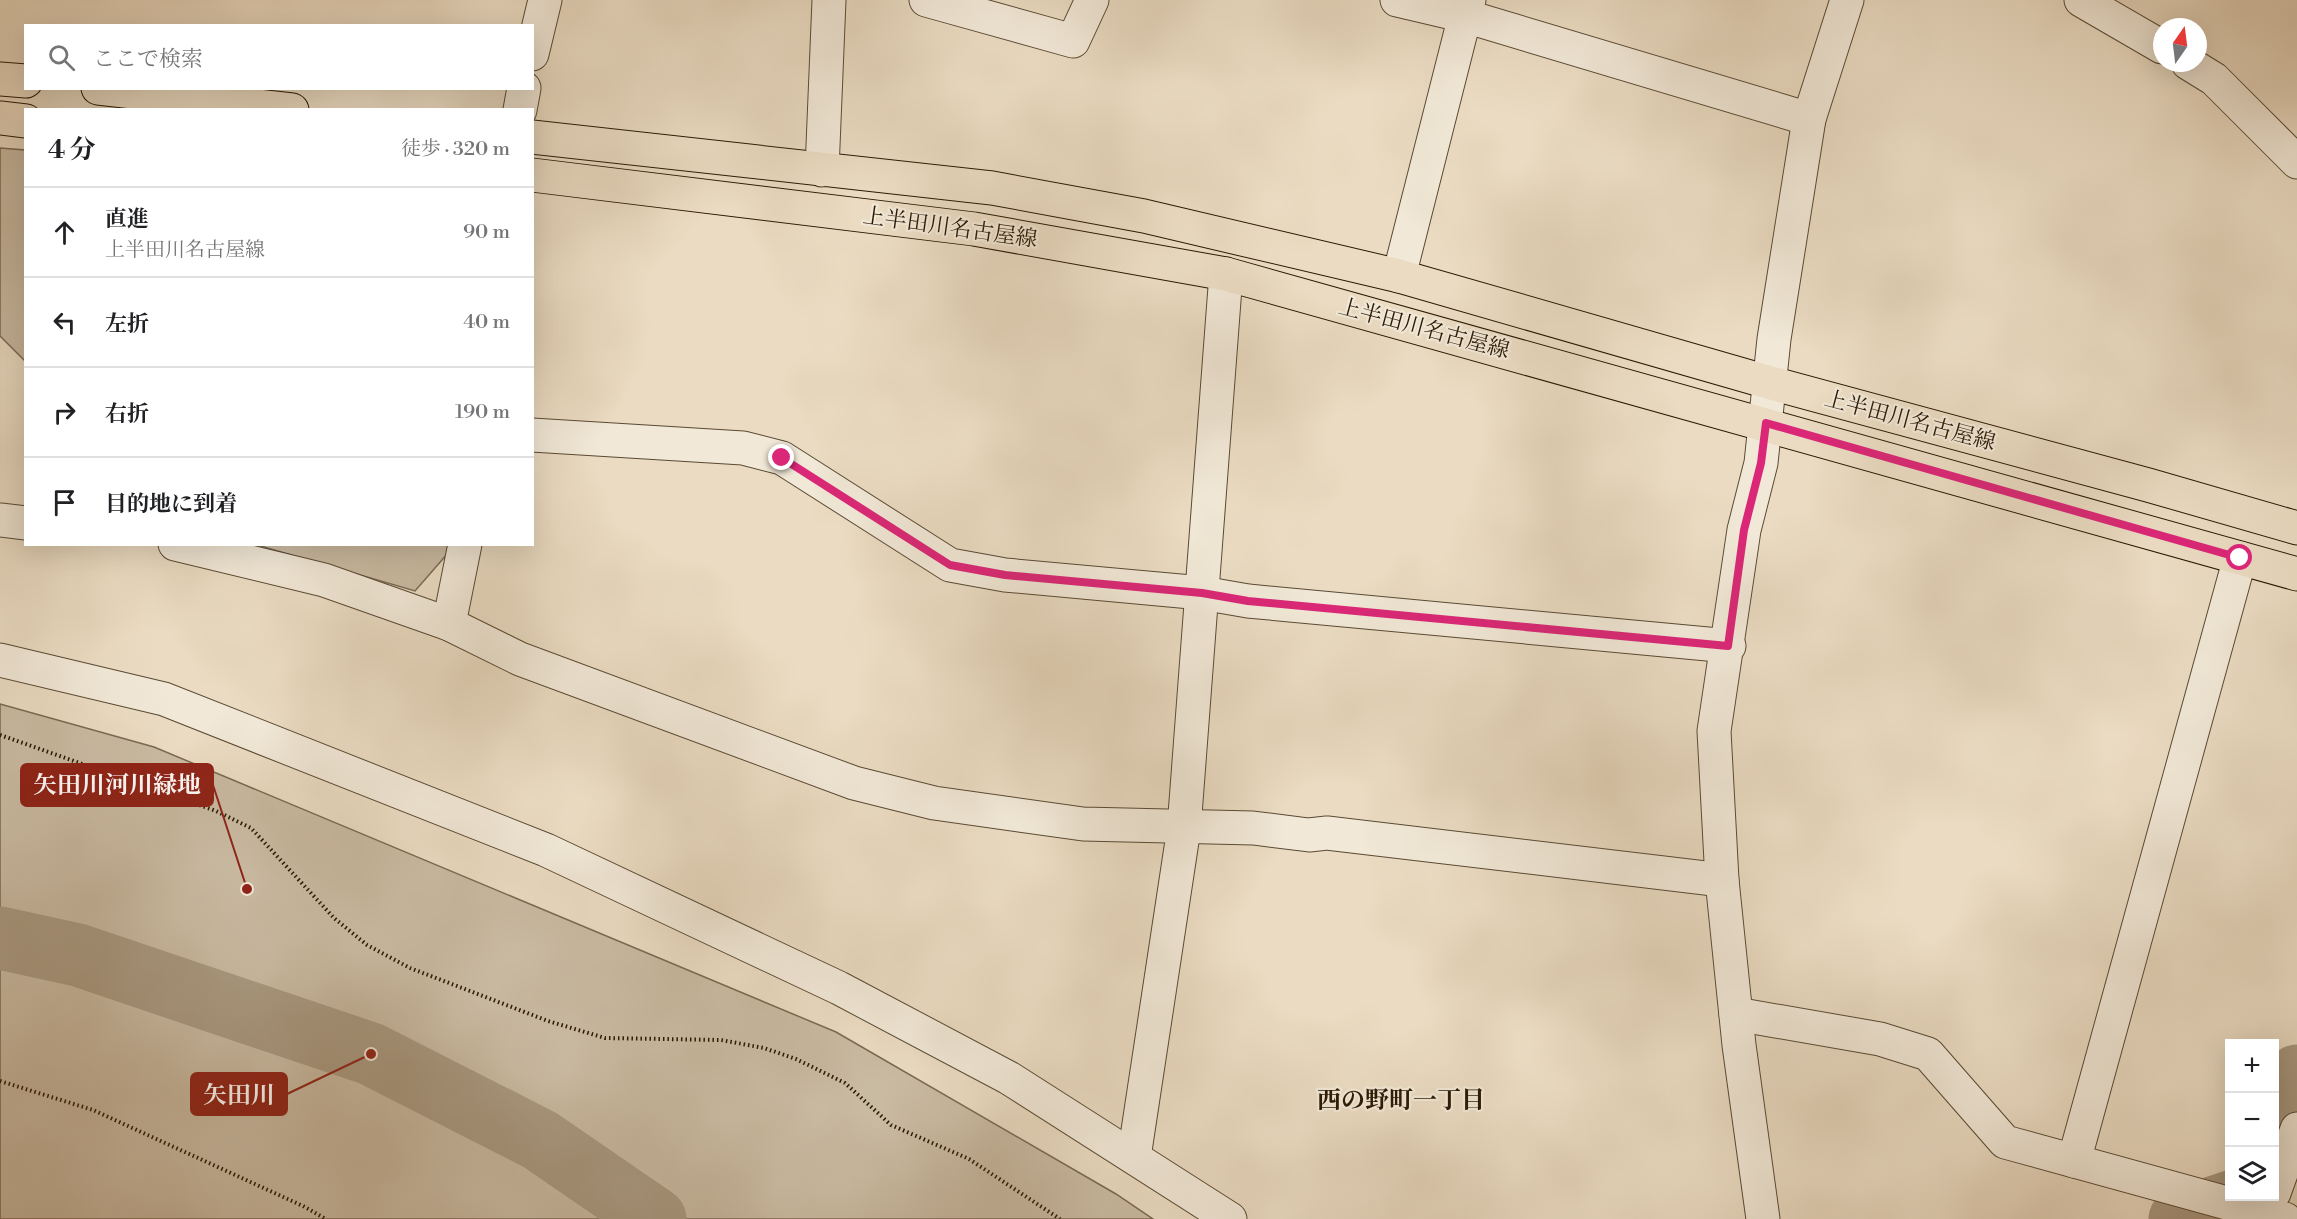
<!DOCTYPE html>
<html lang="ja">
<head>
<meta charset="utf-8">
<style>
	body { margin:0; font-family:"Libre Bodoni","Noto Serif JP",serif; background:#f2f2f2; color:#202124 }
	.controls { position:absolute; right:18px; bottom:18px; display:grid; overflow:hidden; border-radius:0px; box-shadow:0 6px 24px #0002 }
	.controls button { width:54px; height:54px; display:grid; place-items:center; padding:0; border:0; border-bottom:2px solid #e0e0e0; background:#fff; color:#202124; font:30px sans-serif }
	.compass { position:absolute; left:2153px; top:18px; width:54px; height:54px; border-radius:50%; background:#fff; box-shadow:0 6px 24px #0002; rotate:14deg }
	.stop { position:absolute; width:18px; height:18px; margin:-14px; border:4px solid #db2777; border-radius:50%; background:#fff }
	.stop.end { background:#db2777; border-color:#fff; box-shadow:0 2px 6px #0008 }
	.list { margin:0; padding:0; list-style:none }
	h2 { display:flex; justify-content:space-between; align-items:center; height:78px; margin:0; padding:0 24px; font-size:26px }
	h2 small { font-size:20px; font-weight:400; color:#757577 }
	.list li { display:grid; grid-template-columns:39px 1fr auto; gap:18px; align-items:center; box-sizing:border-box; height:90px; padding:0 24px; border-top:2px solid #e0e0e0 }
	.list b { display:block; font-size:22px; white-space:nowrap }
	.list p { margin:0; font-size:20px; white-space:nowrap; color:#757577 }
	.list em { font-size:20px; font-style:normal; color:#757577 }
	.icon { flex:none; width:33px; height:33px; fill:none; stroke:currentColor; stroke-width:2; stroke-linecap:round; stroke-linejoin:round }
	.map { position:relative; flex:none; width:2297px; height:1219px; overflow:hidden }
	.search { position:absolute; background:#fff; box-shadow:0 6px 24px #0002; left:24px; top:24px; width:510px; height:66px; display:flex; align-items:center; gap:15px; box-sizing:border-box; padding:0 21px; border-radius:0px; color:#757577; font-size:22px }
	.panel { position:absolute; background:#fff; box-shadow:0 6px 24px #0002; left:24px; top:108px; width:510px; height:438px; border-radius:0px }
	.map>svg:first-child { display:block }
</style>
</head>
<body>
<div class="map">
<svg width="2297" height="1219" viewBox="0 0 2297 1219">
	<rect width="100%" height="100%" fill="#eadbc2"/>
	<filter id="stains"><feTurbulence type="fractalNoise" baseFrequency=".00333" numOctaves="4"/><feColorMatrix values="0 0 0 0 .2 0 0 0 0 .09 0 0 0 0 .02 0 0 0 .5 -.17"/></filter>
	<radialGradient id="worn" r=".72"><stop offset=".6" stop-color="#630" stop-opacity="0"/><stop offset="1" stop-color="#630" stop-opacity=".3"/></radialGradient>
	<g fill="#c9baa2" stroke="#7a6a53" stroke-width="1.5">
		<path d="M0 148 25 150V361L0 336Z"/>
		<path d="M257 545H449V552L415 591Z"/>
		<path d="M0 704 154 747 836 1032 1116 1194 1153 1219H0Z"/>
	</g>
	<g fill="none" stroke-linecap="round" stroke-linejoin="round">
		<g stroke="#a99981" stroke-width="63">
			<path d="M0 938 78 955 371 1054 540 1140 655 1219"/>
			<path d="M2274 1157 2297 1076"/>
			<path d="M2180 1219 2249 1196"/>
		</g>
		<defs>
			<g id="minor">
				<path d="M926 0 1073 41 1092 0"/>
				<path d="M1397 0 1465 16 1809 119"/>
				<path d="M2081 0 2162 47"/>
				<path d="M532 54 545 0"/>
				<path d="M2188 63 2214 79 2297 162"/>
				<path d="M520 110 524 88"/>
				<path d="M822 170 829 0"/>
				<path d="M1399 276 1469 0"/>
				<path d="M532 435 743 448 782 458 950 565 1005 575 1202 593 1248 601 1729 646"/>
				<path d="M0 520 26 523"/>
				<path d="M175 544 324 580 449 624 520 659 854 783 934 803 1083 824 1253 828 1309 835 1327 833 1722 880"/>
				<path d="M449 624 465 544"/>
				<path d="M0 660 164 699 546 850 839 988 1009 1078 1230 1219"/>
				<path d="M1736 1014 1880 1039 1928 1054 2005 1142 2285 1219"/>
				<path d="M1134 1157 1184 828 1226 274"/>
				<path d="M2074 1161 2240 558"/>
				<path d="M2274 1193 2297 1129"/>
				<path d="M1763 1219 1739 1045 1722 880 1714 731 1744 530 1761 463 1774 339 1809 119 1847 0"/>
			</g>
			<g id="major">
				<path d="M0 79 26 81"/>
				<path d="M98 88 292 110"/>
				<path d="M0 118 26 121"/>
				<path d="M532 137 992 188 1144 216 1399 276 1771 383 2148 485 2297 528"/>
				<path d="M532 175 974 229 1226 274 2297 574"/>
			</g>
		</defs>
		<use href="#minor" stroke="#5a4a34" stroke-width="35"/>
		<use href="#major" stroke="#2a1904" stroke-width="35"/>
		<g stroke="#2a1904" stroke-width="4" stroke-dasharray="1.5 3" stroke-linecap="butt">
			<path d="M0 735 216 811 251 828 334 918 367 945 410 968 548 1021 605 1038 721 1040 764 1048 796 1059 845 1083 891 1125 969 1159 1060 1219"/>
			<path d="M0 1081 93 1110 303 1206 326 1219"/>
		</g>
		<use href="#minor" stroke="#f1e8d7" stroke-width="33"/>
		<use href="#major" stroke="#eadbc2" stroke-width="33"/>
	</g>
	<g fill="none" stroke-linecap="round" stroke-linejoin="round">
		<path stroke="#db2777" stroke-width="8" d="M782 458 950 565 1005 575 1202 593 1248 601 1728 646 1744 530 1761 463 1766 423 2240 558"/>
	</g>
	<g text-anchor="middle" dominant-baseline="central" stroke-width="4.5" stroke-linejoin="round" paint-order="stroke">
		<g font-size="22" fill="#2a1904" stroke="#f1e8d7">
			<text transform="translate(950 228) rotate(8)">上半田川名古屋線</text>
			<text transform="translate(1424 329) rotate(15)">上半田川名古屋線</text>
			<text transform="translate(1910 421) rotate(15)">上半田川名古屋線</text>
		</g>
		<g font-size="24" font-weight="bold" fill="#2a1904" stroke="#f1e8d7">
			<text x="1401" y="1101">西の野町一丁目</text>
		</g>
	</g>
	<path fill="none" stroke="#8f2418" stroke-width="2" d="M247 889L213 785M371 1054L287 1094"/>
	<g fill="#8f2418" stroke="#f1e8d7" stroke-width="2">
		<circle cx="247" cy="889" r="6"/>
		<circle cx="371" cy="1054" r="6"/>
	</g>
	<g fill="#8f2418" stroke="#8f2418" stroke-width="2">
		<rect x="21" y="764" width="192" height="42" rx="6"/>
		<rect x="191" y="1073" width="96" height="42" rx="6"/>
	</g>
	<g font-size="24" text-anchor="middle" font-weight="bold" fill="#fff">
		<text x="117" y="793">矢田川河川緑地</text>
		<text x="239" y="1103">矢田川</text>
	</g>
	<rect width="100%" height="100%" filter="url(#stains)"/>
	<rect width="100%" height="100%" fill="url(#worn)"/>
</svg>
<div class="controls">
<button>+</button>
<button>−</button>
<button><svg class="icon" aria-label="layers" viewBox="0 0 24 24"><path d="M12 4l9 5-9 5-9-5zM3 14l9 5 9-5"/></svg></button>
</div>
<svg class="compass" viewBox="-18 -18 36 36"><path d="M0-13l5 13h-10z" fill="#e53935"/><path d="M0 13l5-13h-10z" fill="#757577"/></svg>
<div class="stop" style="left:2240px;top:558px"></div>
<div class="stop end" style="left:782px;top:458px"></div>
<div class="search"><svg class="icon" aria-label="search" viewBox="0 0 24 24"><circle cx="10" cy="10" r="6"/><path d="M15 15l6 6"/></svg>ここで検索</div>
<section class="panel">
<h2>4 分<small>徒歩 · 320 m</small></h2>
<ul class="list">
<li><svg class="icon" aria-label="ahead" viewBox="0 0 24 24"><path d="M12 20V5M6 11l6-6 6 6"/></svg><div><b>直進</b><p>上半田川名古屋線</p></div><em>90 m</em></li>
<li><svg class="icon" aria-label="left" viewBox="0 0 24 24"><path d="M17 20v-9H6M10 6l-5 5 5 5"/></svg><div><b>左折</b></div><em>40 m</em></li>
<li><svg class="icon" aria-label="right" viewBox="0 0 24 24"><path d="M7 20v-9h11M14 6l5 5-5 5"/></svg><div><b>右折</b></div><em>190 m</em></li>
<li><svg class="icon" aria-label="arrive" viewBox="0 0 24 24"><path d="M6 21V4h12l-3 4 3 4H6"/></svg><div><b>目的地に到着</b></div></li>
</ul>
</section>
</div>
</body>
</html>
